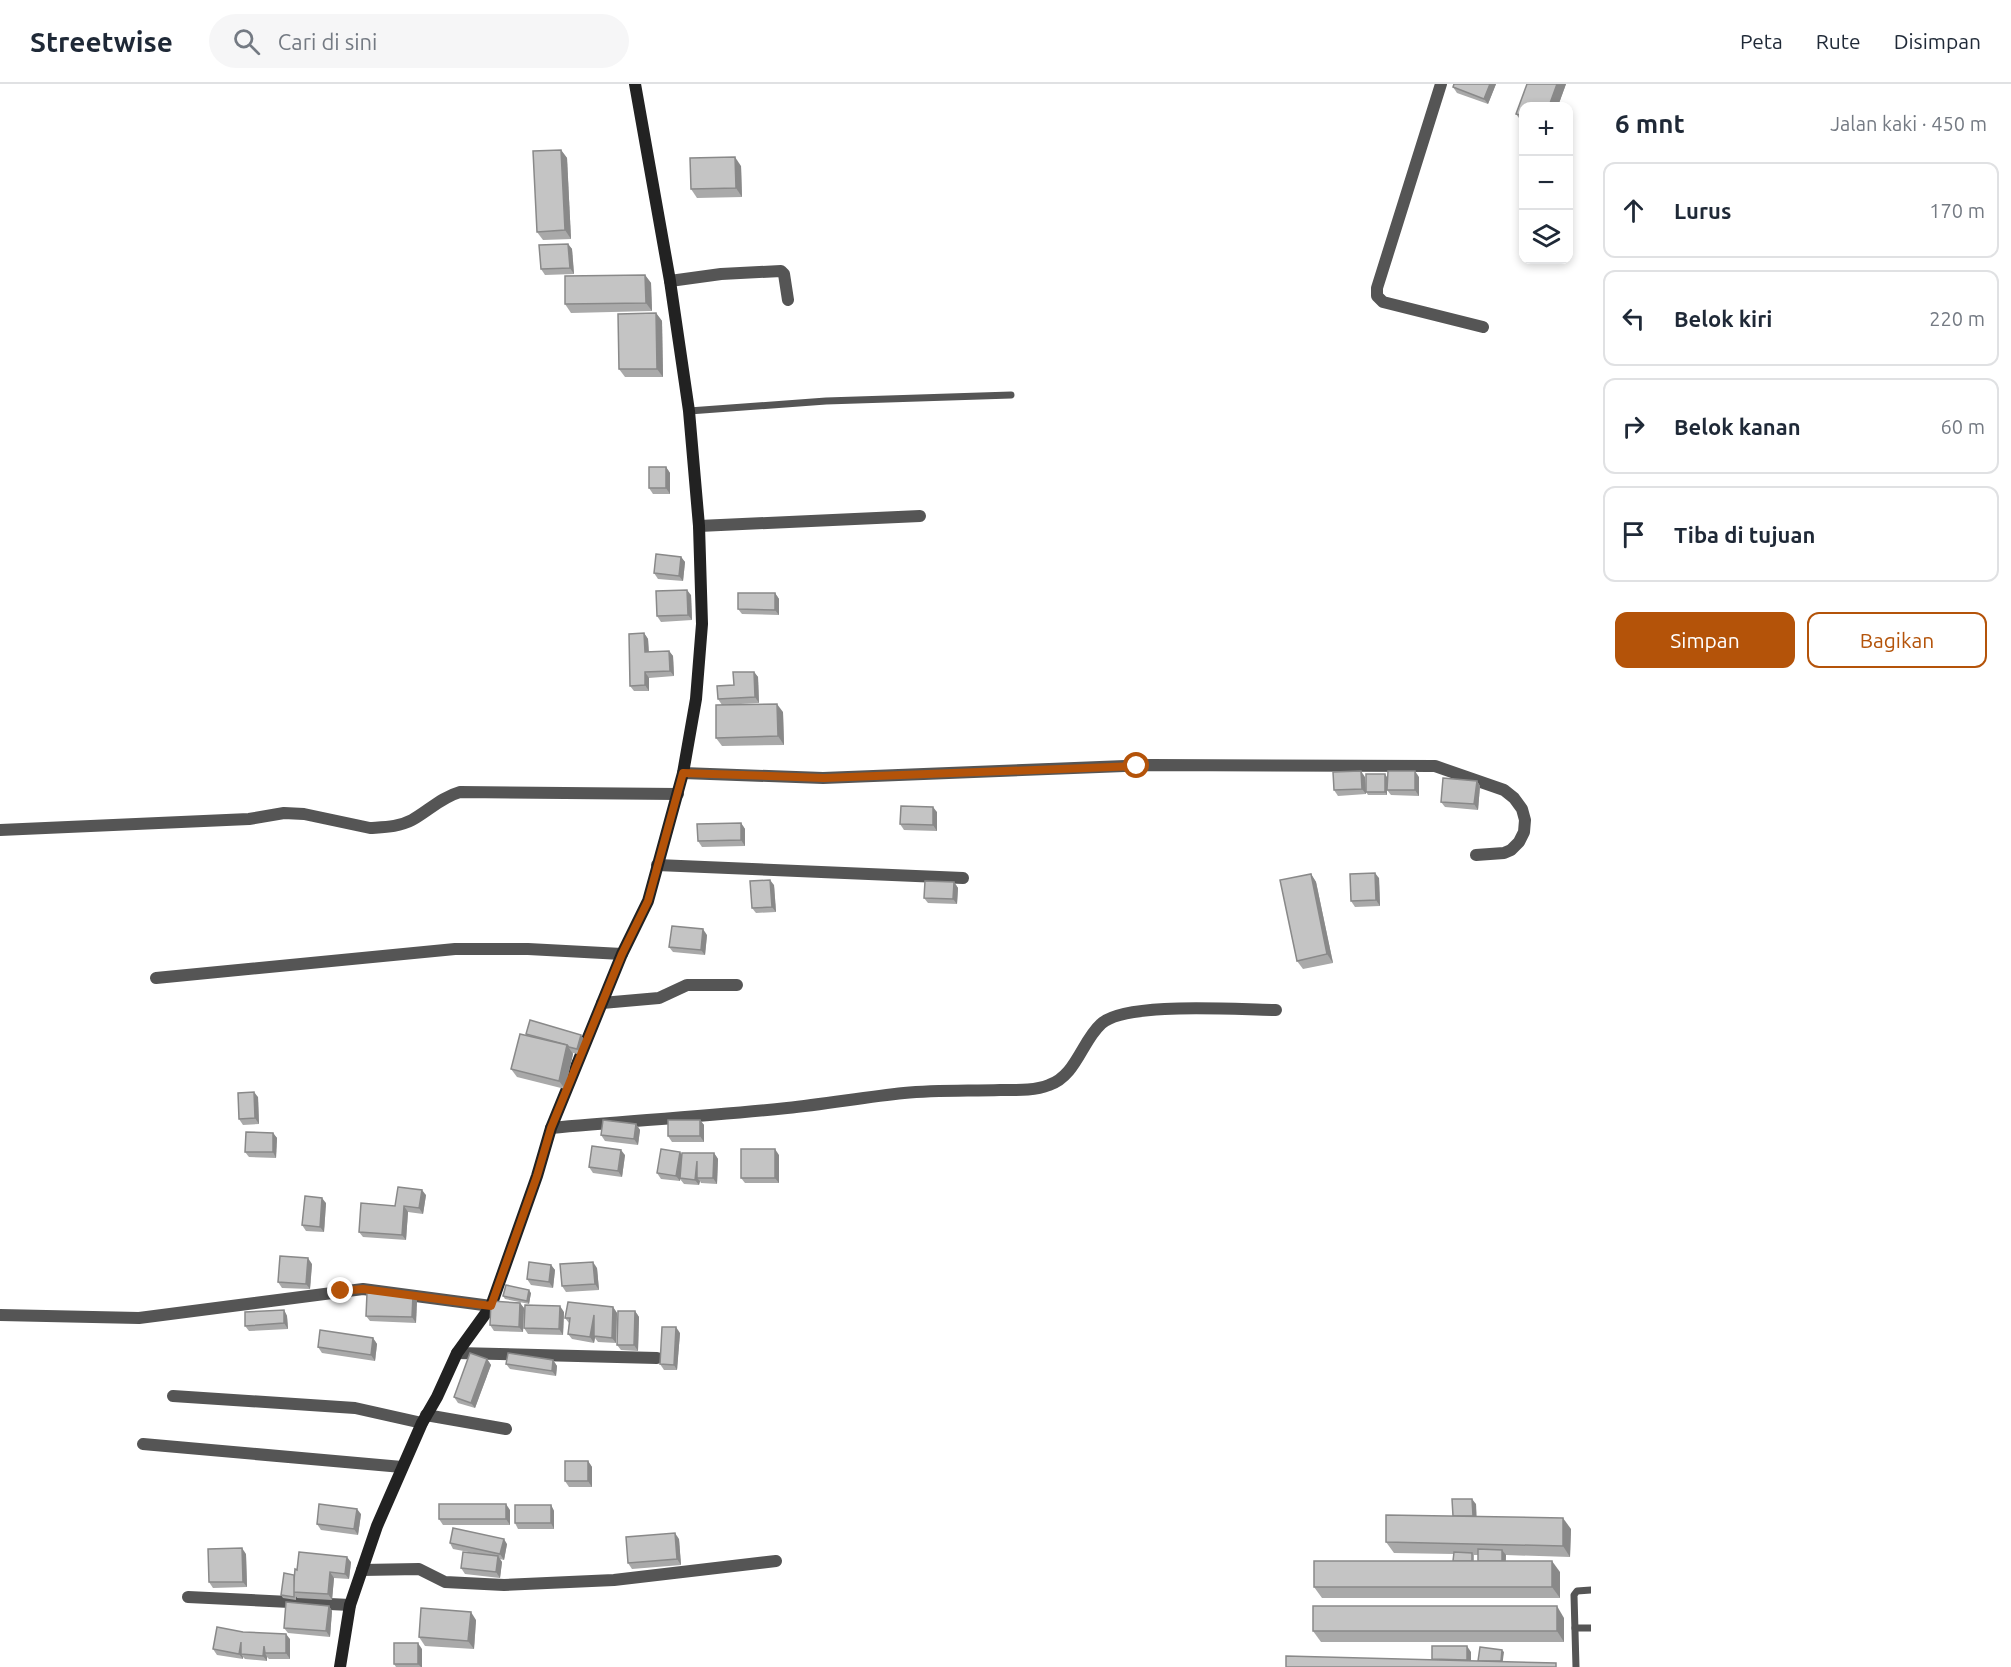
<!DOCTYPE html>
<html lang="id">
<head>
<meta charset="utf-8">
<style>
	body { margin:0; font-family:Ubuntu,sans-serif; background:#f6f6f7; color:#1f2937 }
	.controls { position:absolute; right:18px; top:18px; display:grid; overflow:hidden; border-radius:12px; box-shadow:0 3px 9px #0003 }
	.controls button { width:54px; height:54px; display:grid; place-items:center; padding:0; border:0; border-bottom:2px solid #e0e1e3; background:#fff; color:#1f2937; font:30px sans-serif }
	.stop { position:absolute; width:18px; height:18px; margin:-14px; border:4px solid #b45309; border-radius:50%; background:#fff }
	.stop.end { background:#b45309; border-color:#fff; box-shadow:0 2px 6px #0008 }
	.list { margin:0; padding:0; list-style:none }
	h2 { display:flex; justify-content:space-between; align-items:center; height:78px; margin:0; padding:0 24px; font-size:26px }
	h2 small { font-size:20px; font-weight:400; color:#747a83 }
	.list li { display:grid; grid-template-columns:39px 1fr auto; gap:18px; align-items:center; box-sizing:border-box; height:96px; margin:0 12px 12px; padding:0 12px; border:2px solid #e0e1e3; border-radius:12px }
	.list b { display:block; font-size:22px; white-space:nowrap }
	.list em { font-size:20px; font-style:normal; color:#747a83 }
	.actions { display:flex; gap:12px; padding:18px 24px }
	.actions a { flex:1; padding:14px 0; border:2px solid #b45309; border-radius:12px; text-align:center; font-size:21px; color:#b45309 }
	.actions .main { background:#b45309; color:#fff }
	.icon { flex:none; width:33px; height:33px; fill:none; stroke:currentColor; stroke-width:2; stroke-linecap:round; stroke-linejoin:round }
	.map { position:relative; flex:none; width:1591px; height:1583px; overflow:hidden }
	header { display:flex; align-items:center; gap:36px; box-sizing:border-box; height:84px; padding:0 30px; background:#fff; border-bottom:2px solid #e0e1e3 }
	header strong { font-size:28px }
	nav { display:flex; gap:33px; margin-inline-start:auto; font-size:21px }
	.search { width:420px; height:54px; background:#f6f6f7; display:flex; align-items:center; gap:15px; box-sizing:border-box; padding:0 21px; border-radius:33px; color:#747a83; font-size:22px }
	main { display:flex }
	aside { flex:1; background:#fff }
	.map>svg:first-child { display:block }
</style>
</head>
<body>
<header>
<strong>Streetwise</strong>
<div class="search"><svg class="icon" aria-label="search" viewBox="0 0 24 24"><circle cx="10" cy="10" r="6"/><path d="M15 15l6 6"/></svg>Cari di sini</div>
<nav><a>Peta</a><a>Rute</a><a>Disimpan</a></nav>
</header>
<main>
<div class="map">
<svg width="1591" height="1583" viewBox="0 0 1591 1583">
	<rect width="100%" height="100%" fill="#fff"/>
	<g fill="none" stroke-linecap="round" stroke-linejoin="round">
		<g stroke="#555" stroke-width="7">
			<path d="M689 327 826 317 1011 311"/>
			<path d="M1575 1544H1591"/>
			<path d="M1576 1583 1574 1511 1577 1507 1591 1506"/>
		</g>
		<g stroke="#555" stroke-width="12">
			<path d="M1441 0 1377 204V212L1383 218 1483 243"/>
			<path d="M670 197 721 190 781 187 784 190 788 216"/>
			<path d="M699 442 920 432"/>
			<path d="M683 689 823 694 1150 681 1435 682 1504 706 1514 714 1522 725 1525 736 1524 748 1519 758 1511 766 1504 769 1476 771"/>
			<path d="M0 746 249 735 284 729 304 730 370 744C384 743 399 743 412 736 428 727 442 713 460 708L678 710"/>
			<path d="M657 781 963 794"/>
			<path d="M156 894 455 865H528L622 870"/>
			<path d="M602 919 659 914 687 901H737"/>
			<path d="M551 1044C629 1037 708 1032 787 1024 826 1020 865 1013 904 1009 936 1006 968 1007 1000 1006 1016 1006 1034 1007 1049 1001 1076 992 1082 957 1101 940 1125 917 1240 926 1276 926"/>
			<path d="M0 1231 139 1234 363 1205 491 1222"/>
			<path d="M457 1269 657 1274"/>
			<path d="M173 1312 355 1324 422 1339"/>
			<path d="M426 1331 506 1345"/>
			<path d="M143 1360 402 1383"/>
			<path d="M362 1486 419 1485 445 1498 504 1501 614 1496 776 1477"/>
			<path d="M188 1513 350 1521"/>
		</g>
		<path stroke="#222" stroke-width="12" d="M340 1583 350 1521 377 1442 422 1339 437 1313 457 1269 491 1222 537 1092 551 1044 622 870 648 817 683 689 696 615 702 540 699 442 689 327 670 197 635 0"/>
	</g>
	<g fill="#a9a9a9" fill-rule="evenodd">
		<path d="M1454 0H1496L1488 20 1457 9 1453 3Z"/>
		<path d="M1527 0H1566L1558 22H1524V38H1522L1516 30Z"/>
		<path d="M561 66 567 74 571 155 543 156 537 148Z"/>
		<path d="M741 82 742 113 697 114 691 105Z"/>
		<path d="M568 160 572 165 574 190 545 191 541 185Z"/>
		<path d="M645 191 651 199 652 227 571 229 565 220Z"/>
		<path d="M656 229 662 237 663 293H625L619 285Z"/>
		<path d="M666 383 670 389V410H653L649 404Z"/>
		<path d="M681 473 685 478 683 497 658 495 654 489Z"/>
		<path d="M775 509 779 515V531L742 530 738 525Z"/>
		<path d="M691 511 692 536 661 538 657 532Z"/>
		<path d="M644 549 648 555 649 568 669 567 673 572 674 592 649 594V607H634L630 602Z"/>
		<path d="M754 588 758 593 759 619 722 621 718 615 734 601Z"/>
		<path d="M783 628 784 661 722 662 716 654Z"/>
		<path d="M1365 693 1366 710 1338 712 1334 706Z"/>
		<path d="M1387 693V711H1368L1366 708Z"/>
		<path d="M1419 693V712L1391 711 1387 706Z"/>
		<path d="M1477 697 1480 702 1478 726 1445 723 1441 718Z"/>
		<path d="M937 728V747L904 746 900 740Z"/>
		<path d="M741 739 745 745V762L702 763 698 757Z"/>
		<path d="M1311 790 1316 798 1333 879 1303 885 1297 877Z"/>
		<path d="M1379 794 1380 822 1355 823 1351 817Z"/>
		<path d="M954 798 958 804 957 820 928 819 924 814Z"/>
		<path d="M774 801 776 828 756 829 752 824Z"/>
		<path d="M707 851 705 871 673 868 669 863Z"/>
		<path d="M526 950 581 951 585 957 581 971 573 969V970L565 1005 517 993 511 985 527 951Z"/>
		<path d="M258 1013 259 1040 243 1041 239 1035Z"/>
		<path d="M700 1036 704 1041V1058H672L668 1052Z"/>
		<path d="M636 1040 640 1046 638 1061 605 1057 601 1051Z"/>
		<path d="M273 1049 277 1054 276 1074 249 1073 245 1068Z"/>
		<path d="M714 1069 718 1075 717 1100 701 1099 700 1097 699 1101 684 1100 680 1095V1097L661 1095 657 1089 682 1071Z"/>
		<path d="M625 1071 622 1093 593 1089 589 1083Z"/>
		<path d="M779 1071V1099H745L741 1094Z"/>
		<path d="M426 1111 423 1130 408 1128 406 1156 363 1153 359 1148 395 1122Z"/>
		<path d="M326 1119 324 1148 306 1147 302 1141Z"/>
		<path d="M312 1180 310 1205 282 1204 278 1198Z"/>
		<path d="M551 1181 555 1186 553 1204 531 1201 527 1195Z"/>
		<path d="M597 1184 599 1206 566 1208 562 1202Z"/>
		<path d="M531 1209 529 1220 505 1215 503 1212Z"/>
		<path d="M417 1216 416 1239 370 1237 366 1232Z"/>
		<path d="M520 1219 524 1224 523 1248 494 1247 490 1241Z"/>
		<path d="M613 1223 617 1229 616 1259 598 1258 595 1254 594 1259 572 1255 568 1250 569 1239 565 1234Z"/>
		<path d="M284 1226 287 1232 288 1245 249 1247 245 1242Z"/>
		<path d="M635 1227 639 1233 638 1267 621 1266 617 1261Z"/>
		<path d="M564 1228 563 1251 528 1250 524 1244Z"/>
		<path d="M680 1249 677 1286H664L660 1280Z"/>
		<path d="M373 1254 377 1260 375 1277 322 1269 318 1263Z"/>
		<path d="M487 1275 491 1281 475 1324 458 1319 454 1313Z"/>
		<path d="M553 1276 557 1282 556 1292 510 1285 506 1280Z"/>
		<path d="M588 1377 592 1383V1403H569L565 1397Z"/>
		<path d="M1476 1420V1432L1571 1445 1570 1473 1506 1471V1477L1560 1488V1514H1322L1314 1503 1453 1477 1454 1470 1394 1469 1386 1458 1453 1432ZM1474 1471H1478V1477H1474Z"/>
		<path d="M551 1421 554 1427V1445H518L515 1439Z"/>
		<path d="M510 1426V1441H443L439 1435Z"/>
		<path d="M361 1430 358 1451 321 1446 317 1440Z"/>
		<path d="M679 1455 681 1481 632 1485 628 1479Z"/>
		<path d="M450 1459 507 1460 504 1476 500 1475 502 1478 500 1494 465 1490 461 1484 474 1469 453 1465Z"/>
		<path d="M246 1470 247 1503 213 1504 209 1498Z"/>
		<path d="M351 1478 349 1495 334 1494 332 1516 297 1514 296 1512V1516L283 1514 281 1511 294 1491Z"/>
		<path d="M329 1522 332 1527 330 1553 288 1549 284 1544Z"/>
		<path d="M1564 1534V1558H1321L1313 1547Z"/>
		<path d="M476 1536 474 1565 425 1562 419 1553Z"/>
		<path d="M290 1555V1575H269L267 1573V1577L245 1575 243 1573V1575L217 1571 213 1565Z"/>
		<path d="M422 1565V1583H396L394 1580Z"/>
	</g>
	<g fill="#898989">
		<path d="M1490 0H1496L1488 20 1484 15Z"/>
		<path d="M1557 0H1566L1558 22H1549Z"/>
		<path d="M561 66 567 74 571 155 565 146Z"/>
		<path d="M735 73 741 82 742 113 736 104Z"/>
		<path d="M568 160 572 165 574 190 570 184Z"/>
		<path d="M645 191 651 199 652 227 646 219Z"/>
		<path d="M656 229 662 237 663 293 657 285Z"/>
		<path d="M666 383 670 389V410L666 404Z"/>
		<path d="M681 473 685 478 683 497 679 492Z"/>
		<path d="M687 506 691 511 692 536 688 531Z"/>
		<path d="M775 509 779 515V531L775 526Z"/>
		<path d="M644 549 648 555 649 574 645 568Z"/>
		<path d="M669 567 673 572 674 592 670 587Z"/>
		<path d="M645 588 649 594V607L645 601Z"/>
		<path d="M754 588 758 593 759 619 755 613Z"/>
		<path d="M777 620 783 628 784 661 778 652Z"/>
		<path d="M1361 687 1365 693 1366 710 1362 705Z"/>
		<path d="M1415 687 1419 693V712L1415 706Z"/>
		<path d="M1385 690 1387 693V711L1385 708Z"/>
		<path d="M1477 697 1480 702 1478 726 1474 720Z"/>
		<path d="M933 723 937 728V747L933 741Z"/>
		<path d="M741 739 745 745V762L741 756Z"/>
		<path d="M1375 789 1379 794 1380 822 1376 816Z"/>
		<path d="M1311 790 1316 798 1333 879 1327 870Z"/>
		<path d="M770 796 774 801 776 828 772 823Z"/>
		<path d="M954 798 958 804 957 820 953 815Z"/>
		<path d="M703 845 707 851 705 871 701 866Z"/>
		<path d="M581 951 585 957 581 971 577 965Z"/>
		<path d="M567 961 573 970 565 1005 559 997Z"/>
		<path d="M254 1008 258 1013 259 1040 255 1034Z"/>
		<path d="M700 1036 704 1041V1058L700 1052Z"/>
		<path d="M636 1040 640 1046 638 1061 634 1055Z"/>
		<path d="M273 1049 277 1054 276 1074 273 1068Z"/>
		<path d="M775 1065 779 1071V1099L775 1094Z"/>
		<path d="M621 1066 625 1071 622 1093 618 1087Z"/>
		<path d="M680 1068 684 1074 680 1097 676 1092Z"/>
		<path d="M714 1069 718 1075 717 1100 713 1094Z"/>
		<path d="M697 1077V1094L700 1097 699 1101 695 1096Z"/>
		<path d="M422 1106 426 1111 423 1130 419 1124Z"/>
		<path d="M322 1114 326 1119 324 1148 320 1143Z"/>
		<path d="M404 1122 408 1128 406 1156 402 1151Z"/>
		<path d="M308 1174 312 1180 310 1205 306 1200Z"/>
		<path d="M593 1178 597 1184 599 1206 595 1200Z"/>
		<path d="M551 1181 555 1186 553 1204 549 1198Z"/>
		<path d="M529 1206 531 1209 529 1220 527 1217Z"/>
		<path d="M413 1211 417 1216 416 1239 412 1233Z"/>
		<path d="M520 1219 524 1224 523 1248 519 1243Z"/>
		<path d="M560 1222 564 1228 563 1251 559 1245Z"/>
		<path d="M613 1223 617 1229 616 1259 612 1254Z"/>
		<path d="M284 1226 287 1232 288 1245 284 1239Z"/>
		<path d="M635 1227 639 1233 638 1267 634 1261Z"/>
		<path d="M594 1231 598 1237 594 1259 590 1253Z"/>
		<path d="M676 1243 680 1249 677 1286 674 1281Z"/>
		<path d="M373 1254 377 1260 375 1277 371 1271Z"/>
		<path d="M487 1275 491 1281 475 1324 471 1319Z"/>
		<path d="M553 1276 557 1282 556 1292 552 1287Z"/>
		<path d="M588 1377 592 1383V1403L588 1397Z"/>
		<path d="M1472 1415 1476 1420 1477 1439 1473 1433Z"/>
		<path d="M506 1420 510 1426V1441L506 1435Z"/>
		<path d="M551 1421 554 1427V1445L551 1439Z"/>
		<path d="M357 1425 361 1430 358 1451 354 1445Z"/>
		<path d="M1563 1434 1571 1445 1570 1473 1563 1462Z"/>
		<path d="M675 1449 679 1455 681 1481 677 1475Z"/>
		<path d="M504 1455 507 1460 504 1476 500 1470Z"/>
		<path d="M242 1464 246 1470 247 1503 243 1498Z"/>
		<path d="M1502 1466 1506 1471 1505 1487 1501 1482Z"/>
		<path d="M498 1472 502 1478 500 1494 496 1488Z"/>
		<path d="M347 1473 351 1478 349 1495 345 1490Z"/>
		<path d="M1552 1477 1560 1488V1514L1552 1503Z"/>
		<path d="M330 1488 334 1494 332 1516 328 1510Z"/>
		<path d="M329 1522 332 1527 330 1553 326 1547Z"/>
		<path d="M1557 1522 1564 1534V1558L1557 1547Z"/>
		<path d="M471 1528 476 1536 474 1565 468 1557Z"/>
		<path d="M286 1550 290 1555V1575L286 1569Z"/>
		<path d="M241 1558V1570L243 1573V1575L239 1570Z"/>
		<path d="M418 1559 422 1565V1583H421L418 1580Z"/>
		<path d="M264 1562 265 1569 267 1573V1577L263 1572Z"/>
		<path d="M1467 1562 1471 1568V1583L1467 1578Z"/>
		<path d="M1502 1566 1504 1568 1502 1583 1500 1580Z"/>
	</g>
	<g fill="#c4c4c4" stroke="#898989" stroke-width="1.5">
		<path d="M1454 0H1490L1484 15 1453 3Z"/>
		<path d="M1527 0H1557L1549 22H1524V32L1516 30Z"/>
		<path d="M561 66 565 146 537 148 533 67Z"/>
		<path d="M735 73 736 104 691 105 690 74Z"/>
		<path d="M568 160 570 184 541 185 539 161Z"/>
		<path d="M645 191 646 219 565 220V192Z"/>
		<path d="M656 229 657 285H619L618 230Z"/>
		<rect x="649" y="383" width="17" height="21"/>
		<path d="M656 470 681 473 679 492 654 489Z"/>
		<path d="M687 506 688 531 657 532 656 507Z"/>
		<path d="M738 509H775V526L738 525Z"/>
		<path d="M644 549 645 568 669 567 670 587 645 588V601L630 602 629 550Z"/>
		<path d="M733 588H754L755 613 718 615 717 602 734 601Z"/>
		<path d="M777 620 778 652 716 654V621Z"/>
		<path d="M1361 687 1362 705 1334 706 1333 688Z"/>
		<path d="M1388 687H1415V706H1387Z"/>
		<rect x="1366" y="690" width="19" height="18"/>
		<path d="M1443 694 1477 697 1474 720 1441 718Z"/>
		<path d="M901 722 933 723V741L900 740Z"/>
		<path d="M741 739V756L698 757 697 740Z"/>
		<path d="M1375 789 1376 816 1351 817 1350 790Z"/>
		<path d="M1311 790 1327 870 1297 877 1280 796Z"/>
		<path d="M770 796 772 823 752 824 750 797Z"/>
		<path d="M925 797 954 798 953 815 924 814Z"/>
		<path d="M672 842 703 845 701 866 669 863Z"/>
		<path d="M530 936 581 951 577 965 569 963 567 961 526 950Z"/>
		<path d="M520 950 567 961 559 997 511 985Z"/>
		<path d="M254 1008 255 1034 239 1035 238 1009Z"/>
		<path d="M603 1036 636 1040 634 1055 601 1051Z"/>
		<rect x="668" y="1036" width="32" height="16"/>
		<path d="M246 1048 273 1049V1068H245Z"/>
		<path d="M592 1062 621 1066 618 1087 589 1083Z"/>
		<path d="M661 1065 680 1068 676 1092 657 1089Z"/>
		<rect x="741" y="1065" width="34" height="29"/>
		<path d="M682 1069H714L713 1094H697V1077L695 1096 680 1094Z"/>
		<path d="M398 1103 422 1106 419 1124 404 1122 402 1151 359 1148 361 1119 395 1122Z"/>
		<path d="M305 1112 322 1114 320 1143 302 1141Z"/>
		<path d="M280 1172 308 1174 306 1200 278 1198Z"/>
		<path d="M529 1178 551 1181 549 1198 527 1195Z"/>
		<path d="M593 1178 595 1200 562 1202 560 1180Z"/>
		<path d="M506 1201 529 1206 527 1217 503 1212Z"/>
		<path d="M367 1209 413 1211 412 1233 366 1232Z"/>
		<path d="M491 1217 520 1219 519 1243 490 1241Z"/>
		<path d="M568 1218 613 1223 612 1254 594 1252V1231L590 1253 568 1250 570 1234H565Z"/>
		<path d="M525 1221 560 1222 559 1245 524 1244Z"/>
		<path d="M284 1226V1239L245 1242V1228Z"/>
		<path d="M618 1227H635L634 1261H617Z"/>
		<path d="M662 1243H676L674 1281 660 1280Z"/>
		<path d="M320 1246 373 1254 371 1271 318 1263Z"/>
		<path d="M470 1269 487 1275 471 1319 454 1313Z"/>
		<path d="M508 1269 553 1276 552 1287 506 1280Z"/>
		<rect x="565" y="1377" width="23" height="20"/>
		<path d="M1452 1415H1472L1473 1432H1453Z"/>
		<path d="M319 1420 357 1425 354 1445 317 1440Z"/>
		<rect x="439" y="1420" width="67" height="15"/>
		<rect x="515" y="1421" width="36" height="18"/>
		<path d="M1386 1431 1563 1434V1462L1386 1458Z"/>
		<path d="M453 1444 504 1455 500 1470 450 1459Z"/>
		<path d="M675 1449 677 1475 628 1479 626 1453Z"/>
		<path d="M242 1464 243 1498H209L208 1465Z"/>
		<path d="M1478 1465 1502 1466V1477H1478Z"/>
		<path d="M299 1468 347 1473 345 1490 330 1488 328 1510 293 1508 295 1485 297 1486Z"/>
		<path d="M463 1468 498 1472 496 1488 461 1484Z"/>
		<path d="M1454 1468 1472 1469V1477H1453Z"/>
		<rect x="1314" y="1477" width="238" height="26"/>
		<path d="M284 1489 294 1491V1513L281 1511Z"/>
		<path d="M286 1518 329 1522 326 1547 284 1544Z"/>
		<rect x="1313" y="1522" width="244" height="25"/>
		<path d="M421 1524 471 1528 468 1557 419 1553Z"/>
		<path d="M217 1543 243 1548 286 1550V1569H265L264 1562 263 1572 241 1570V1558L239 1570 213 1565Z"/>
		<rect x="394" y="1559" width="24" height="21"/>
		<path d="M1432 1562H1467V1576L1432 1575Z"/>
		<path d="M1480 1563 1502 1566 1501 1577H1478Z"/>
		<path d="M1286 1572 1556 1579V1583H1286Z"/>
	</g>
	<g fill="none" stroke-linecap="round" stroke-linejoin="round">
		<path stroke="#b45309" stroke-width="8" d="M341 1207 363 1205 491 1222 537 1092 551 1044 622 870 648 817 683 689 824 694 1137 682"/>
	</g>
</svg>
<div class="controls">
<button>+</button>
<button>−</button>
<button><svg class="icon" aria-label="layers" viewBox="0 0 24 24"><path d="M12 4l9 5-9 5-9-5zM3 14l9 5 9-5"/></svg></button>
</div>
<div class="stop" style="left:1137px;top:682px"></div>
<div class="stop end" style="left:341px;top:1207px"></div>
</div>
<aside>
<h2>6 mnt<small>Jalan kaki · 450 m</small></h2>
<ul class="list">
<li><svg class="icon" aria-label="ahead" viewBox="0 0 24 24"><path d="M12 20V5M6 11l6-6 6 6"/></svg><div><b>Lurus</b></div><em>170 m</em></li>
<li><svg class="icon" aria-label="left" viewBox="0 0 24 24"><path d="M17 20v-9H6M10 6l-5 5 5 5"/></svg><div><b>Belok kiri</b></div><em>220 m</em></li>
<li><svg class="icon" aria-label="right" viewBox="0 0 24 24"><path d="M7 20v-9h11M14 6l5 5-5 5"/></svg><div><b>Belok kanan</b></div><em>60 m</em></li>
<li><svg class="icon" aria-label="arrive" viewBox="0 0 24 24"><path d="M6 21V4h12l-3 4 3 4H6"/></svg><div><b>Tiba di tujuan</b></div></li>
</ul>
<div class="actions"><a class="main">Simpan</a><a>Bagikan</a></div>
</aside>
</main>
</body>
</html>
